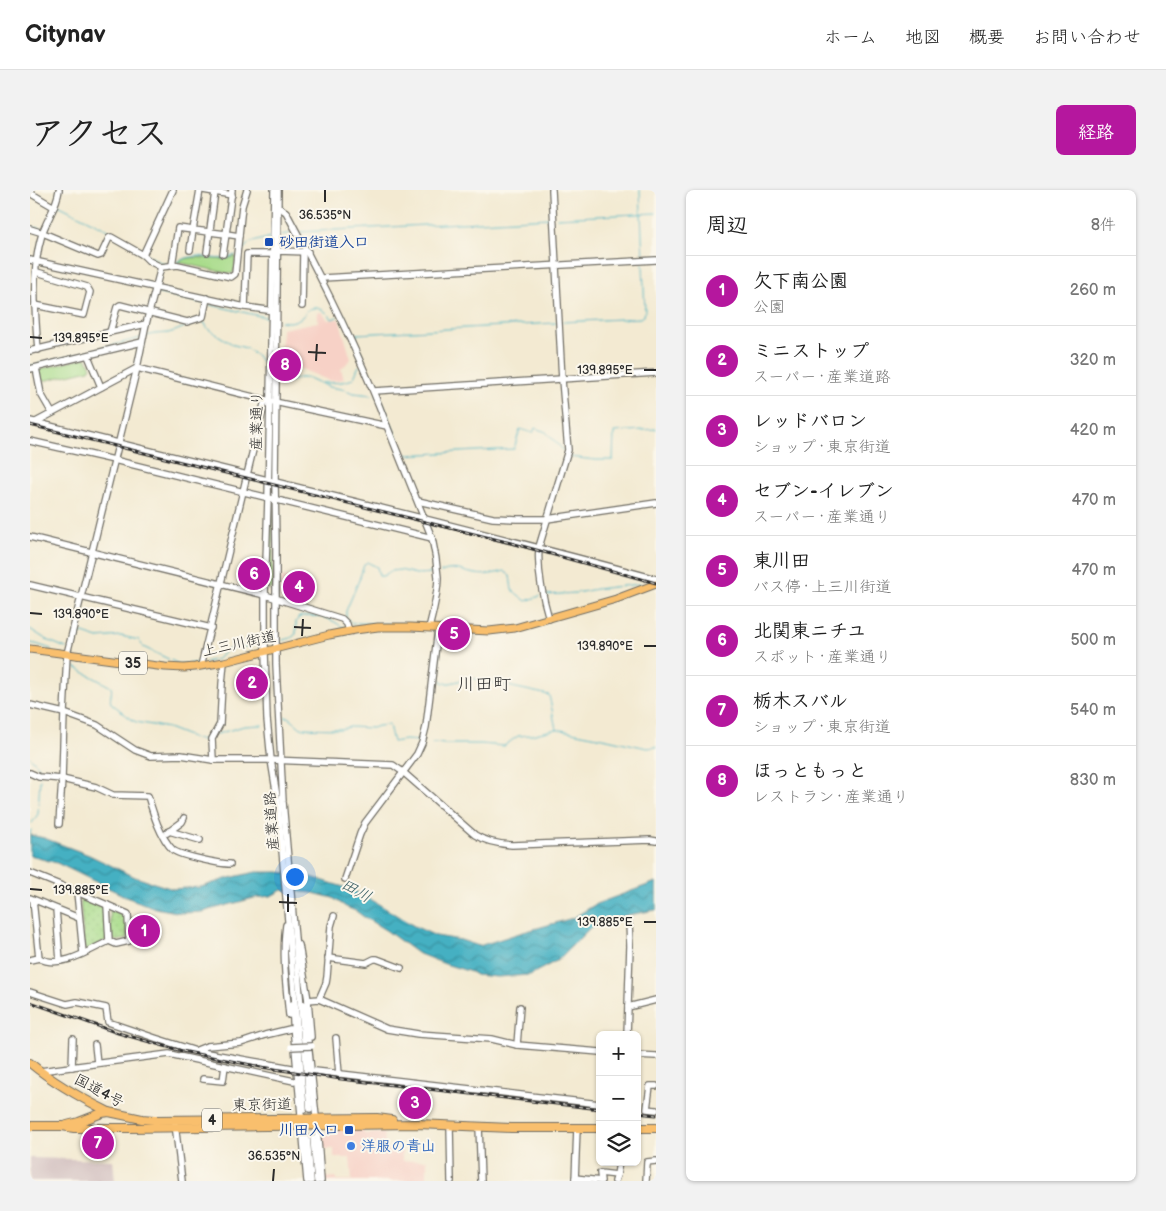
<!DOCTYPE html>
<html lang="ja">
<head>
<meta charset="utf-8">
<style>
	body { margin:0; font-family:"Balsamiq Sans","Klee One",sans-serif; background:#f2f2f2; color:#222 }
	.controls { position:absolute; right:15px; bottom:15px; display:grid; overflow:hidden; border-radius:8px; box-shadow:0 1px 4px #0004 }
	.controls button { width:45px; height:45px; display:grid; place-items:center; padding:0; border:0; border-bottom:1px solid #e0e0e0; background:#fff; color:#222; font:25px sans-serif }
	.you { position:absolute; left:264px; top:686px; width:18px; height:18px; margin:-12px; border:4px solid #fff; border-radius:50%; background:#1a73e8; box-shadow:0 0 0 8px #1a73e833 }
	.badge { display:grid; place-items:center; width:32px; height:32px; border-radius:50%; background:#b5179e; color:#fff; font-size:16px; font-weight:700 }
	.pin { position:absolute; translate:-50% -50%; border:2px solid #fff; box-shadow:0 1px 5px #0006 }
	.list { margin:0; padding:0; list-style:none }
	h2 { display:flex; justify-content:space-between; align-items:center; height:65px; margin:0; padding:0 20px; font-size:21px }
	h2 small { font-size:16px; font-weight:400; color:#767676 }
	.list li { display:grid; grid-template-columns:32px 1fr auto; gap:15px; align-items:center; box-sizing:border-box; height:70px; padding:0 20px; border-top:1px solid #e0e0e0 }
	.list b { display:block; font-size:19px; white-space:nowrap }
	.list p { margin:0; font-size:16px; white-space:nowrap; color:#767676 }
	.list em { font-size:16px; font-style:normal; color:#767676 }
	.icon { flex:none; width:28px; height:28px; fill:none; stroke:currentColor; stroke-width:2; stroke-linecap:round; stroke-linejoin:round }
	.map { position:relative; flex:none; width:626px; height:991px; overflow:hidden; border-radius:8px }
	header { display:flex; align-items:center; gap:30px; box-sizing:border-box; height:70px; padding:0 25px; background:#fff; border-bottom:1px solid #e0e0e0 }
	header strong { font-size:24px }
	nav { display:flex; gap:28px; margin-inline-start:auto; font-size:18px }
	.intro { display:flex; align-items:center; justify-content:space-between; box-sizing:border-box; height:120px; padding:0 30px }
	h1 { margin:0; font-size:35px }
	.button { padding:12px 22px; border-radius:8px; background:#b5179e; color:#fff; font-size:18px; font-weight:700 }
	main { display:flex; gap:30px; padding:0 30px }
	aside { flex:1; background:#fff; border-radius:8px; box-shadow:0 1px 4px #0004 }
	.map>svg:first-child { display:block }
</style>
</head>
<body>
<header>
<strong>Citynav</strong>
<nav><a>ホーム</a><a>地図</a><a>概要</a><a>お問い合わせ</a></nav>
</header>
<div class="intro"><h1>アクセス</h1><a class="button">経路</a></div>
<main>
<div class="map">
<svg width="626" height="991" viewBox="0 0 626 991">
	<defs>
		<pattern id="grass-dots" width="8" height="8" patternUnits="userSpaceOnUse" patternTransform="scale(1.25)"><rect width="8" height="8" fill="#a9dc8b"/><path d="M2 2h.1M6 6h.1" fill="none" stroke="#92bd78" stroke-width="1.8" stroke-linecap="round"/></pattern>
		<pattern id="water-waves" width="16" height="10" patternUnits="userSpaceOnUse" patternTransform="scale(1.25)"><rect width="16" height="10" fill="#44b0c2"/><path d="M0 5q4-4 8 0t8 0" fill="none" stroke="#398f9e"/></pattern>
	</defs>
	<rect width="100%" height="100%" fill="#fbf7ec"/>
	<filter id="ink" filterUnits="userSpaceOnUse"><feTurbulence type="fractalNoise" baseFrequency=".02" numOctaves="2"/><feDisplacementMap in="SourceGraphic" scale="10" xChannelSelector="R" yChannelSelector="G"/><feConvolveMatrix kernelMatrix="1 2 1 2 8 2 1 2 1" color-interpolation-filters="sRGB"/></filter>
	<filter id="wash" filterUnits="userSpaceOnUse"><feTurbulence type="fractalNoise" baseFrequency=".0096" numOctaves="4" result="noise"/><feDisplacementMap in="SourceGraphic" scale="20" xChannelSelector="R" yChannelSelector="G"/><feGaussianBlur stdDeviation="1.12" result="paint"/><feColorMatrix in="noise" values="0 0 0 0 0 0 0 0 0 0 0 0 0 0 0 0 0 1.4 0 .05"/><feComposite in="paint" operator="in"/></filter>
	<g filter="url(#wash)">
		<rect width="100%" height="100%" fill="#f3ead2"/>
		<g fill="#f7d1c6">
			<path d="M291 122 298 130 309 129 321 169 311 179 314 189 300 191 269 178 251 163 252 139 288 132 287 123Z"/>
			<path d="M251 386 277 392 272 413 250 407Z"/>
			<path d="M309 939 334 940V944L354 943 355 958H372V971L397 970V991H296L295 988 306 987V990H322L320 968H304V959H291V945L299 940Z"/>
		</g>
		<path fill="#d2bfbf" d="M0 968 83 970 85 991H0Z"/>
		<g fill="url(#grass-dots)" stroke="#6a845b">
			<path d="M240 319H243V399H237Z"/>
			<path d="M53 706 75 717 77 750 56 760 54 759 50 708Z"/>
			<path d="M81 720 95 725 97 727V749L86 751 81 748 80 722Z"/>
		</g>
		<g fill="#a9dc8b" stroke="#6a845b">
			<path d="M206 66 204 82 201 84 147 72C167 61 185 75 206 66Z"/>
			<path d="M55 168 57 169 61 177 59 180 13 191 11 189 8 181 10 179Z"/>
			<path d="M100 727 127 739V743L101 751Z"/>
		</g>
		<path fill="url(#water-waves)" stroke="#386e76" d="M0 645 14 648 59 665 105 687 143 699 171 697 199 688 226 682H248L275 685 320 699 337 707 384 736 406 746 431 750 449 756 490 743 543 728 566 714 626 692V720L597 725 571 732 558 740 528 770 500 785 467 787 446 785 441 782 415 774 387 763 357 741 334 727 326 721 316 717 303 708 283 703 252 700 241 706 224 708 172 722 152 723 125 718 101 709 27 673 0 666Z"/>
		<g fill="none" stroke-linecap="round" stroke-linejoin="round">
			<g stroke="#44b0c2" stroke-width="1">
				<path d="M610 0 613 68"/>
				<path d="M527 28 626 23"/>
				<path d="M0 36 11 39"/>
				<path d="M15 39 17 40 28 15 74 38 106 56 113 61"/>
				<path d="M270 42 520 28"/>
				<path d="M250 45 263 43"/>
				<path d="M116 64 130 72 137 74"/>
				<path d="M209 64 211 62 219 53 241 47"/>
				<path d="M146 72C153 69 161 66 169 66 183 68 192 71 205 65"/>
				<path d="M126 103 173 113"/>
				<path d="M177 114 239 128"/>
				<path d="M313 125 314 124 324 145H326"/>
				<path d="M169 131 174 132 178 139 204 155 216 158 224 163 234 174"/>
				<path d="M250 131C259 133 266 132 273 126 275 124 276 121 278 120 287 114 298 122 302 129L307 127"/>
				<path d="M532 132 610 128 614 125 615 122 613 74"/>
				<path d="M117 146C124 143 131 144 138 143 148 141 156 136 165 132"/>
				<path d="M333 169H334L326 152 327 144 526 133"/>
				<path d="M0 176 111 148"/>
				<path d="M252 189 259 192 269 188H279L299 197 312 199 324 203 342 205"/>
				<path d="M292 193C299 193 321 193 324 187 326 184 327 179 329 176"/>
				<path d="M346 205 349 204 374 265 484 259 490 239 503 243 505 238 516 242 535 262"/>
				<path d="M539 267 566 270H583L584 242 626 239"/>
				<path d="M411 382C427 376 431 382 446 384 455 386 466 383 475 381L480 386 482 400 496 411 510 406"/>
				<path d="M516 405 546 403 566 399 610 394"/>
				<path d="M322 434 316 427V421L329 390 334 375 337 372 347 377 349 386H353L361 381 370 380 386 384 405 383"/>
				<path d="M323 434 327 433 376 434"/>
				<path d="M388 434H397"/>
				<path d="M404 435H408"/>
				<path d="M0 439 17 450 36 458"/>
				<path d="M412 443 407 485 413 493H420L441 488 519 505 526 539 573 548 617 558 626 557"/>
				<path d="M253 450 261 448 266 444V432L269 427C284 425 299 426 312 437H315"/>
				<path d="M0 453 6 454 21 459"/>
				<path d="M42 458 50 444 53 443 68 448 91 446 109 450 113 457 149 474 169 473"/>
				<path d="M175 472 188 469 196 460 228 454"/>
				<path d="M39 474 81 497C83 502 79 508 81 513L101 529 106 532 138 538 166 549 171 550 181 546"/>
				<path d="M255 527H258L271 538 310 539 320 537 342 538 348 536 359 535 363 552 375 550 390 551"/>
				<path d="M187 544 214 536 232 535"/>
				<path d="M402 553 416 554H451L474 556 488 546 501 545 526 539"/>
				<path d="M0 567 10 578V585"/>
				<path d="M2 633 8 624 10 589"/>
				<path d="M0 644 1 640"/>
			</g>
		</g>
	</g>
	<g filter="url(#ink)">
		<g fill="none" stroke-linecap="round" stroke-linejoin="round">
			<g stroke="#cbc4b1" stroke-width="5.5" stroke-dasharray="5.5 3" stroke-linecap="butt">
				<path d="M274 919 277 948"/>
				<path d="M280 919 283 948"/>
			</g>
			<defs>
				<g id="minor">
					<path d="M170 0 163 40 196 44 202 0"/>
					<path d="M173 0 202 5"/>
					<path d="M244 0 238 308 235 405V462L237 529 241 570 248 613 274 919"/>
					<path d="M248 0 245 291 246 354V474L253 612 280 919"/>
					<path d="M0 3 24 17"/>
					<path d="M248 17 256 22C293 91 329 162 357 236"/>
					<path d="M0 39 13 43 68 66 71 65 79 48 81 47 113 65 119 71 131 77 116 134 80 142 0 161"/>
					<path d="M177 62 185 2"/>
					<path d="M193 64 196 44 209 46"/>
					<path d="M113 65 143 0"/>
					<path d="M0 70 215 117 245 121"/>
					<path d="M142 75 148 38 163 40 160 60"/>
					<path d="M131 77 148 75 201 87 205 84 212 16 217 0"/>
					<path d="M292 88 626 70"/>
					<path d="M5 115 54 125 60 102 57 97 7 82"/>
					<path d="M272 116 273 62"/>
					<path d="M215 117 217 64H242L248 61 278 62"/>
					<path d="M80 142 87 117 90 115 157 132 173 127 177 108"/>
					<path d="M8 160C5 122 1 80 12 44 17 29 27 16 29 0"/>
					<path d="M58 166 71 197"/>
					<path d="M6 178 11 204 22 223"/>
					<path d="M0 179 112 152"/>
					<path d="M344 201 626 183"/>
					<path d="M0 231C209 284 418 332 626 389"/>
					<path d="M4 233 107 178 116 134"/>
					<path d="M0 251 84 270 402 348"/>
					<path d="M388 311 463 328 487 329H517L626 313"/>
					<path d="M0 347 235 405 312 429 317 434 319 441"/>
					<path d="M0 395 181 438"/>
					<path d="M519 429C512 405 507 382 509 357L538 260 532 190 522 0"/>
					<path d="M171 476 235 210"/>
					<path d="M0 515 34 523 67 535 105 560 121 566 151 565 183 570H241L363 575 373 582 445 645C456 652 468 654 482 655L620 650 626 651"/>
					<path d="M183 570 182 549 190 534 192 494 194 472"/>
					<path d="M0 583 9 587 32 589 66 597 83 605 118 606C123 623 130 647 143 660 148 665 190 674 200 674"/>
					<path d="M29 634 32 589 34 523 37 464 107 178 240 211 357 236 402 348C405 361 407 374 408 387 408 404 403 422 399 438"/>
					<path d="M139 641 170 650"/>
					<path d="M137 643 152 632 154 628"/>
					<path d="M0 683 47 702 98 724 99 751 86 754 79 751C60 760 30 780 9 768L0 770"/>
					<path d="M315 689 330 644 335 633 387 564 392 553 396 537 408 439"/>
					<path d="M47 702 53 763"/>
					<path d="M0 708 49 728"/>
					<path d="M3 710 9 768"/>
					<path d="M77 715 79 751"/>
					<path d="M26 719 30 771"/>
					<path d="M256 735C252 765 256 795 259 825"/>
					<path d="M269 755 278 810 281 847"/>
					<path d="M298 768 336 773 344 769H347L371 778"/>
					<path d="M0 802 37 814 47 812 76 818 78 832 125 848 166 861 262 878"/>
					<path d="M289 809 296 793 297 787 301 736 304 726"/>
					<path d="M278 810 289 809 357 839 388 844 462 849 487 855 570 862"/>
					<path d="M262 814 264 847 277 991"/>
					<path d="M274 814 287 936 291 991"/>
					<path d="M598 817 626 810"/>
					<path d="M597 845 600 756 599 733"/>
					<path d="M306 848 309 884"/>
					<path d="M65 855 67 873"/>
					<path d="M487 855 490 817"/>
					<path d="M167 860 177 856 211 853 235 845 260 839"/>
					<path d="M607 865 626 866"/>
					<path d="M42 877 43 849"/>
					<path d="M10 881 139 864 264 891"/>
					<path d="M285 881 570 914"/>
					<path d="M173 889 193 891 195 876"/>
					<path d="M626 896H620L617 919 626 920"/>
					<path d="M145 934 152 991"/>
					<path d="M420 935 421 991"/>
					<path d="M449 936 451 991"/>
					<path d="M277 948 281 991"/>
					<path d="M283 948 287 991"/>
					<path d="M545 988 571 991 570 983 587 985"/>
					<path d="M545 991 547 938"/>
					<path d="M585 991 587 985 589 972"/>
					<path d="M616 991 617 972 626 971"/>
				</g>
				<path id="major" d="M0 459 135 477 154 478 165 477 194 472 299 445 325 440 348 437H381L459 441 485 438 586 409 626 394"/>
				<g id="highway">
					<path d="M0 873C24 893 51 908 79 922"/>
					<path d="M37 935 49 932 72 923 79 922 112 929 124 930 347 928 362 930"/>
					<path d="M0 936H32L44 938H99L388 934 481 938H570"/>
					<path d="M607 938H626"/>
				</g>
			</defs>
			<use href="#minor" stroke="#716e65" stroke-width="8"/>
			<use href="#major" stroke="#716e65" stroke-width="9"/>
			<use href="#highway" stroke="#716e65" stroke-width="10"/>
			<use href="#minor" stroke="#fff" stroke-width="5.5"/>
			<use href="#major" stroke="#f9bf6d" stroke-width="7"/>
			<use href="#highway" stroke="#f9bf6d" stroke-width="8"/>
			<defs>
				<g id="rail">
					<path d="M0 235 481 353 626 393"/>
					<path d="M0 812 88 843 152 861 231 877 311 889 570 919"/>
					<path d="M607 923 626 925"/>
				</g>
			</defs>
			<use href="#rail" stroke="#2b2b2b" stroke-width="3"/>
			<use href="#rail" stroke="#fbf7ec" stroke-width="1" stroke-dasharray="4" stroke-linecap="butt"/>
			<defs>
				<path id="minor-bridge" d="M261 857 282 856"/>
			</defs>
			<use href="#minor-bridge" stroke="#716e65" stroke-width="8" stroke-linecap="butt"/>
			<use href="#minor-bridge" stroke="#fff" stroke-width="5.5"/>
		</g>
	</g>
	<path fill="none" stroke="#2b2b2b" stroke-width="2" d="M295 12V0M0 147 12 148M278 162 296 163M286 171 287 154M614 180H626M0 423 12 424M264 437 281 438M272 446 273 429M614 456H626M0 699 12 700M249 712 267 713M258 722V704M614 732H626M243 991 244 979"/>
	<g fill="#1a4fb4" stroke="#fbf7ec" stroke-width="2">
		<rect x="234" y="47" width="10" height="10" rx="2.5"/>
		<rect x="314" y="935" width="10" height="10" rx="2.5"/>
	</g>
	<circle fill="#3f7fe0" stroke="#fbf7ec" stroke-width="2" cx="321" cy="956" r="5"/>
	<g text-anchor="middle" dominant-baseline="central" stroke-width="4" stroke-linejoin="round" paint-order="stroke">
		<g fill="#fbf7ec" stroke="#696865" stroke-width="1">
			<rect x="89" y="461.5" width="28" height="23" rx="4"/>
			<rect x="172" y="918.5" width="20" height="23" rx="4"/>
		</g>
		<g font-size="14" font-weight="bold" fill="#2b2b2b">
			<text x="103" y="473">35</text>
			<text x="182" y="930">4</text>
		</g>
		<g font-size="15" font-weight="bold" fill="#164399" stroke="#fbf7ec" text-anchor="start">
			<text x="249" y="52">砂田街道入口</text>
			<text x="309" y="940" text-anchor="end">川田入口</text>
		</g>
		<g font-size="15" fill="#2b2b2b" stroke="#fbf7ec">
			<text transform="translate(227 231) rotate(-89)">産業通り</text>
			<text transform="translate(209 454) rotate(-12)">上三川街道</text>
			<text transform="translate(242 631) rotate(-94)">産業道路</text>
			<text transform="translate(69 901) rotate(28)">国道4号</text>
			<text transform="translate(232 915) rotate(-1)">東京街道</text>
		</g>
		<g font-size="15" font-weight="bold" fill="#366cbe" stroke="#fbf7ec" text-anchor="start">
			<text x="331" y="956">洋服の青山</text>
		</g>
		<g font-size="16" font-style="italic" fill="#345a60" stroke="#fbf7ec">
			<text transform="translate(326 701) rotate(29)">田川</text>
		</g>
		<g font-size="18" fill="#2b2b2b" stroke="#fbf7ec">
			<text x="454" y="494">川田町</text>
		</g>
	</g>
	<g font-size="12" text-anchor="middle" fill="#2b2b2b" stroke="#fbf7ec" stroke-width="4" stroke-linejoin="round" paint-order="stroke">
		<text x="295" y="29">36.535°N</text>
		<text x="51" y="152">139.895°E</text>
		<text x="575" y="184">139.895°E</text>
		<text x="51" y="428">139.890°E</text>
		<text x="575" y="460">139.890°E</text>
		<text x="51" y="704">139.885°E</text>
		<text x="575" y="736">139.885°E</text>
		<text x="244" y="970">36.535°N</text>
	</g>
</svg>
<div class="controls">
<button>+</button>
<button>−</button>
<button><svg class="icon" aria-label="layers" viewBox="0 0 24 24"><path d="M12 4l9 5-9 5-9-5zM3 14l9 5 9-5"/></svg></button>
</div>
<div class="you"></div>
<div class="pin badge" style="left:114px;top:741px">1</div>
<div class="pin badge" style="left:222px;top:493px">2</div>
<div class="pin badge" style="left:385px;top:913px">3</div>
<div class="pin badge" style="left:269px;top:397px">4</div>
<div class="pin badge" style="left:424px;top:444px">5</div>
<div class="pin badge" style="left:224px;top:384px">6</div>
<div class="pin badge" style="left:68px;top:953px">7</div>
<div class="pin badge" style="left:255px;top:175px">8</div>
</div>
<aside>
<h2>周辺<small>8件</small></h2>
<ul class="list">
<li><span class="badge">1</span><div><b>欠下南公園</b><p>公園</p></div><em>260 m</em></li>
<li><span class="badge">2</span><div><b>ミニストップ</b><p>スーパー · 産業道路</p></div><em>320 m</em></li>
<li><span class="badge">3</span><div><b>レッドバロン</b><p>ショップ · 東京街道</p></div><em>420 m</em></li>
<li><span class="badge">4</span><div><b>セブン-イレブン</b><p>スーパー · 産業通り</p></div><em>470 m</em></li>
<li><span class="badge">5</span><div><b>東川田</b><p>バス停 · 上三川街道</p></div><em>470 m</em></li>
<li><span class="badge">6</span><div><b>北関東ニチユ</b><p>スポット · 産業通り</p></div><em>500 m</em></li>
<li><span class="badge">7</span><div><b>栃木スバル</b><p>ショップ · 東京街道</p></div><em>540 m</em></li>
<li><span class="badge">8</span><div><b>ほっともっと</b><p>レストラン · 産業通り</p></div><em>830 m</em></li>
</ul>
</aside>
</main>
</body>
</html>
